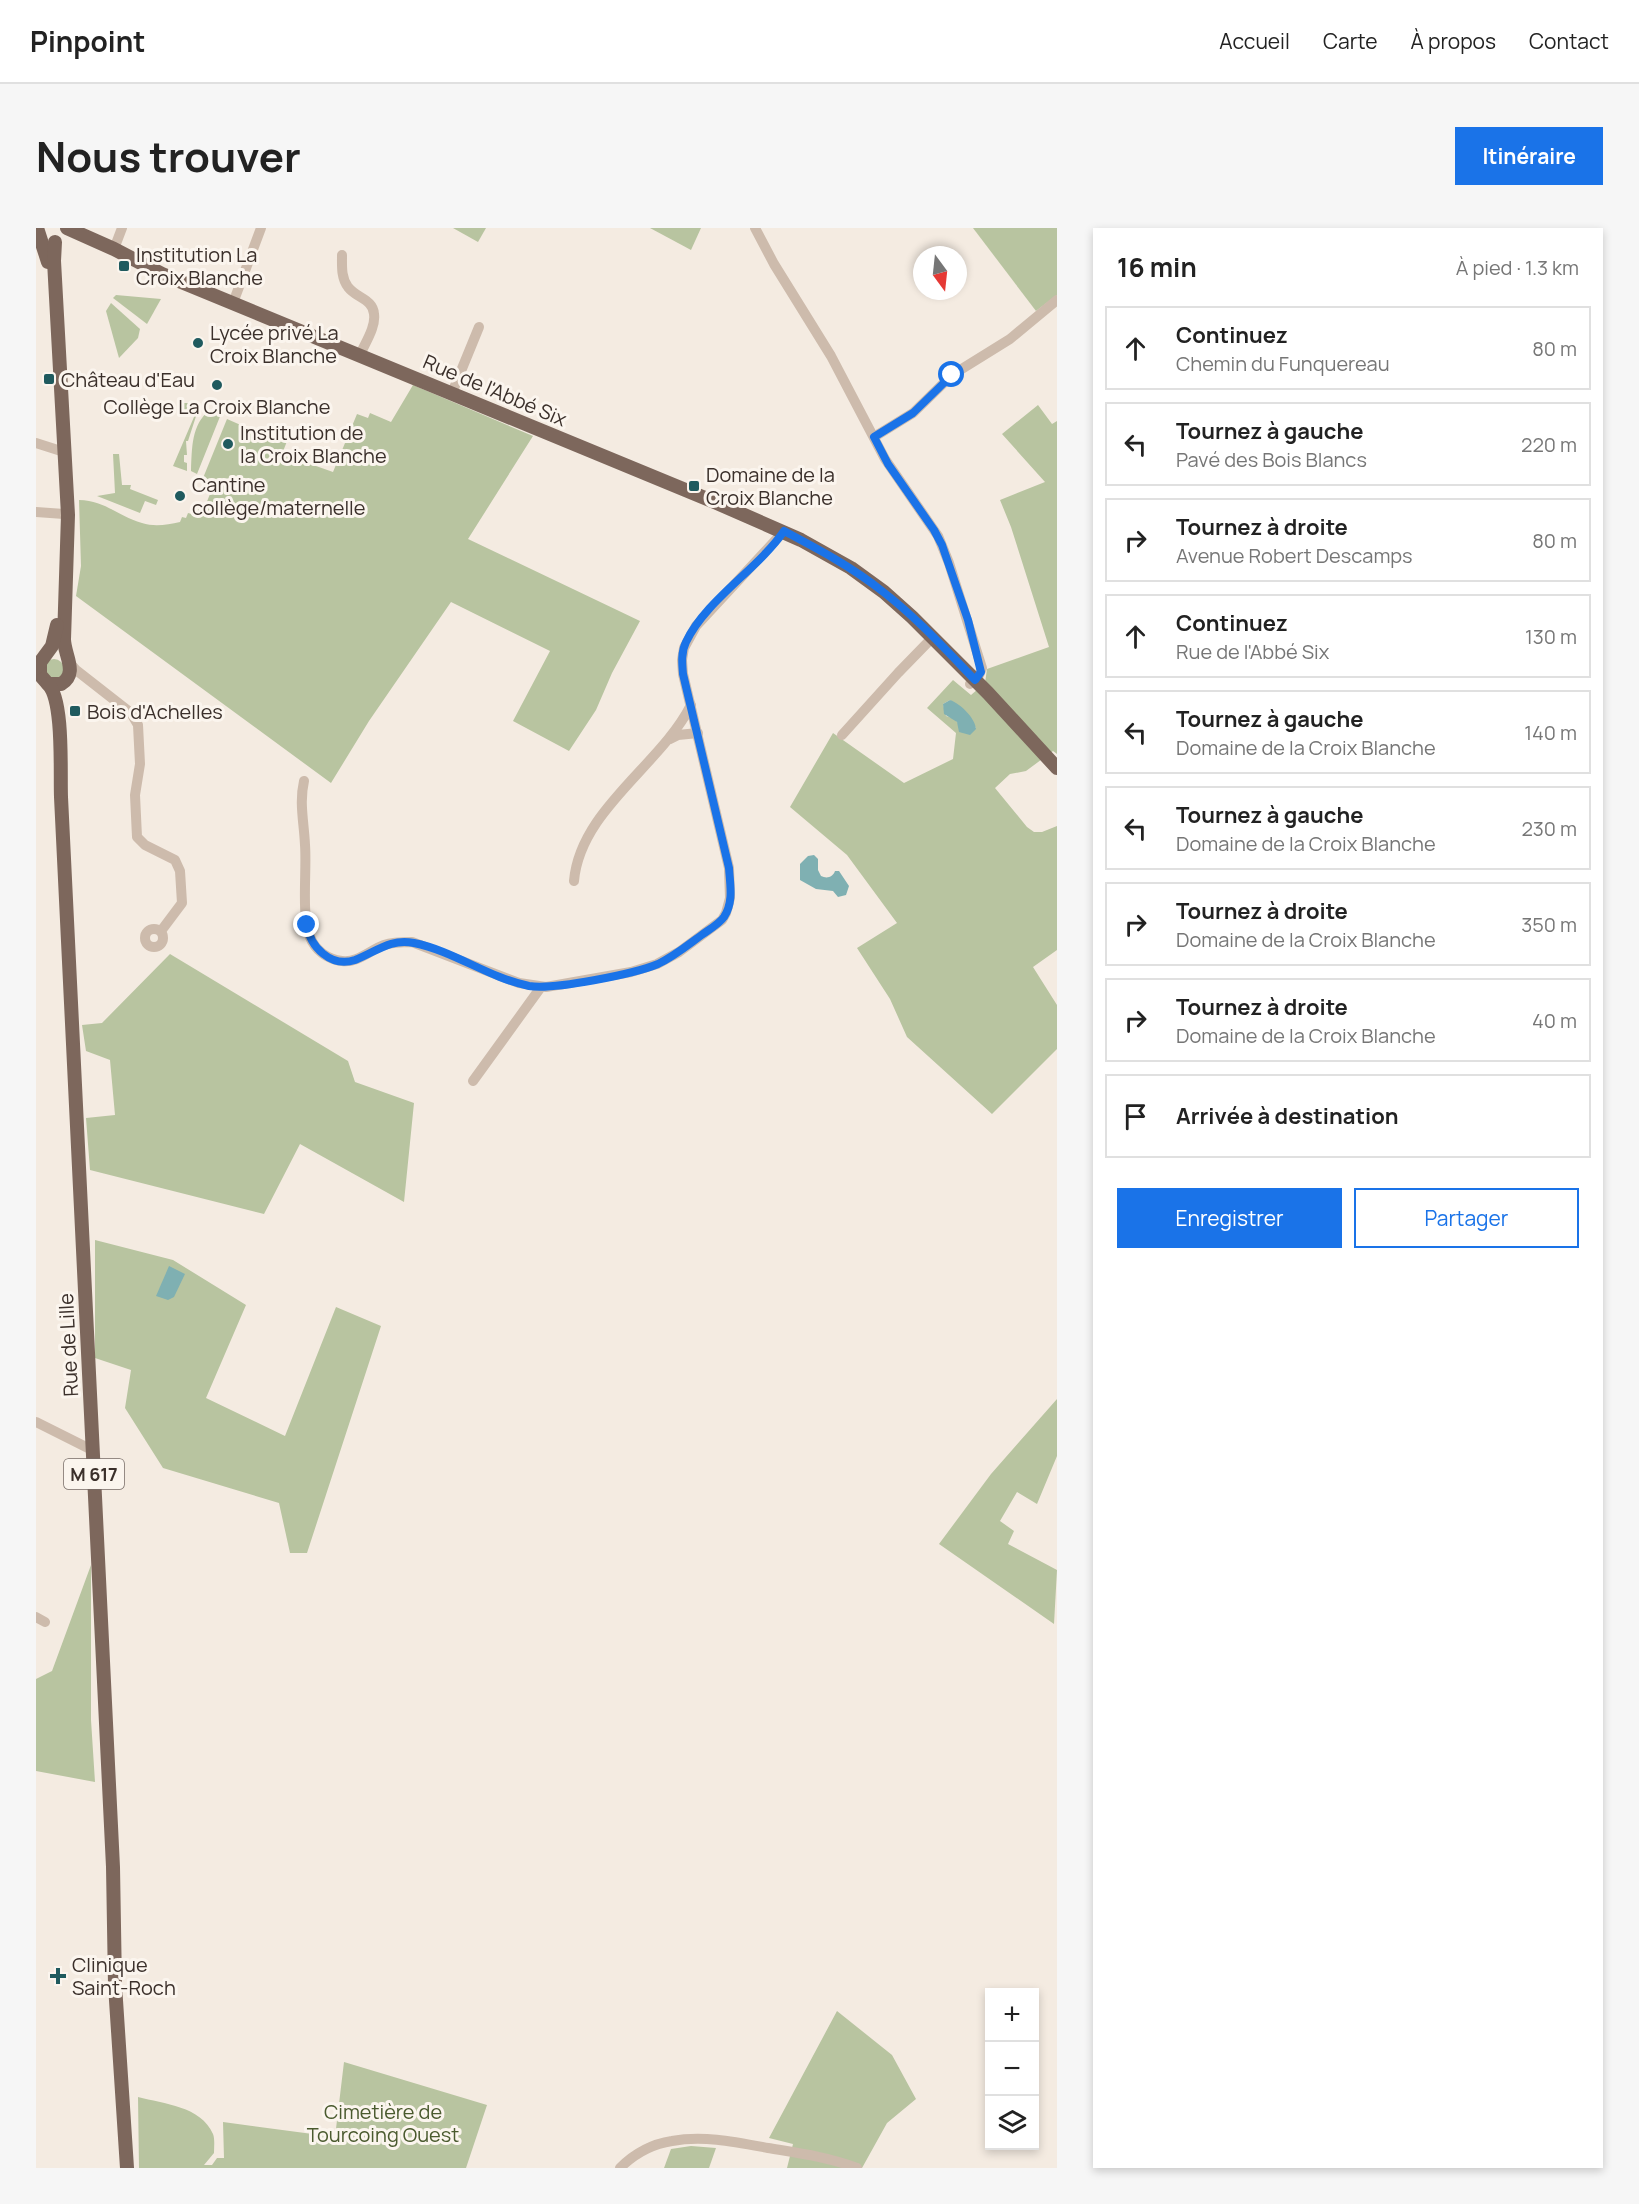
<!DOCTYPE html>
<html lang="fr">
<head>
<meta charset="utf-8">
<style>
	body { margin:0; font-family:Manrope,sans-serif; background:#f6f6f6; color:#222 }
	.controls { position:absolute; right:18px; bottom:18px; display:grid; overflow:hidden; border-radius:0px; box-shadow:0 3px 9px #0003 }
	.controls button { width:54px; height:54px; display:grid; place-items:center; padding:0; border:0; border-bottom:2px solid #e0e0e0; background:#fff; color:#222; font:30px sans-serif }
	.compass { position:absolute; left:877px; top:18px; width:54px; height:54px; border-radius:50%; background:#fff; box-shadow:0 3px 9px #0003; rotate:165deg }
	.stop { position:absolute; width:18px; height:18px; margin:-14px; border:4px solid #1a73e8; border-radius:50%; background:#fff }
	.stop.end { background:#1a73e8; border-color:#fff; box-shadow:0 2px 6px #0008 }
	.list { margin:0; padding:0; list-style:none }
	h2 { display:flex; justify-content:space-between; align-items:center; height:78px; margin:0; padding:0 24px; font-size:26px }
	h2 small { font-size:20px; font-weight:400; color:#767676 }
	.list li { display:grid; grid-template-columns:39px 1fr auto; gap:18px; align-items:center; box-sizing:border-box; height:84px; margin:0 12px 12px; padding:0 12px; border:2px solid #e0e0e0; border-radius:0px }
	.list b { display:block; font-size:22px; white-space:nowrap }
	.list p { margin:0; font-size:20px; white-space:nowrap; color:#767676 }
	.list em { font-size:20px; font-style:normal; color:#767676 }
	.actions { display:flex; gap:12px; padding:18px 24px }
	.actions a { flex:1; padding:14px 0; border:2px solid #1a73e8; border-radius:0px; text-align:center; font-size:21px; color:#1a73e8 }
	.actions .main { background:#1a73e8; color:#fff }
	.icon { flex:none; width:33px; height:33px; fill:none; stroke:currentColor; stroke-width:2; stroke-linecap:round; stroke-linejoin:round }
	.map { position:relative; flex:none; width:1021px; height:1940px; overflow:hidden; border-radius:0px }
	header { display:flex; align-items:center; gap:36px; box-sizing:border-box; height:84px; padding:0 30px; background:#fff; border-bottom:2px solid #e0e0e0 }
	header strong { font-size:28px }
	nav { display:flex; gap:33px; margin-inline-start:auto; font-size:21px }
	.intro { display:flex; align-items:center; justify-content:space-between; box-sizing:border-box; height:144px; padding:0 36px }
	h1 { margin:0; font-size:42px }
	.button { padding:15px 27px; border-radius:0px; background:#1a73e8; color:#fff; font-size:21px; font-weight:700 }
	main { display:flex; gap:36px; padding:0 36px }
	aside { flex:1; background:#fff; border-radius:0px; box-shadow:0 3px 9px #0003 }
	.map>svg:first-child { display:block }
</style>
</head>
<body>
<header>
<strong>Pinpoint</strong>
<nav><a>Accueil</a><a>Carte</a><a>À propos</a><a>Contact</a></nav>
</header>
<div class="intro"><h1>Nous trouver</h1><a class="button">Itinéraire</a></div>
<main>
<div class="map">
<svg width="1021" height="1940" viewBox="0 0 1021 1940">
	<rect width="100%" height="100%" fill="#f4ebe1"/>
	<g fill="#b8c4a0" fill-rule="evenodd">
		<path d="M417 0H450L442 14Z"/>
		<path d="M614 0H665L655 22Z"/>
		<path d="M937 0H1021V67L1000 83Z"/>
		<path d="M80 67 125 71 111 96 77 70Z"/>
		<path d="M75 75 104 101 102 110 83 130 70 83Z"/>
		<path d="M377 157 497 208 432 311 604 393 576 445 560 482 533 523 477 493 514 423 415 374 333 493 295 555 40 368 45 338 43 272C70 273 82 288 106 295 118 299 131 297 144 294L146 289 150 290 152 285 160 287 163 280 168 281 176 261 165 255 191 191 232 209 238 196 255 203 246 226 297 244 321 186 332 190 334 185 355 194Z"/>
		<path d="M144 175H160L163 179 152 213H150L151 227H148V234L151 235V243L137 238 161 182 143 181Z"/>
		<path d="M1002 177 1016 196 1021 193V526L1017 523 990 543 974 546 959 560 991 599 998 604H1006L1021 598V722L997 739 1021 777V821L956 886 871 809 854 771 821 720 861 695 811 627 754 579 797 505 868 555 917 531 920 505 891 480 917 452 935 467 949 455 951 441 1013 419 975 299 964 272 1009 254 966 206ZM914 472 930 484 940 500 923 497 919 491 910 488 907 476Z"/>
		<path d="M174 182 185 186 161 246 155 243C156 221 155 196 174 182Z"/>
		<path d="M77 226H83L86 257H95L94 261 122 272 120 277 109 273 104 285 61 268 79 265Z"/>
		<circle cx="18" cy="441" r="10"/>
		<path d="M134 726 312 833 319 854 378 875 368 974 264 916 228 986 54 942 50 890 79 887 74 832 50 823 46 797 66 795Z"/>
		<path d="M59 1012 137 1032 210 1077 170 1170 249 1208 300 1079 345 1098 271 1325H254L243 1275 127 1240 89 1180 95 1142 59 1130Z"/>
		<path d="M1021 1171V1228L1001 1276 981 1264 964 1293 978 1303 972 1316 1021 1342 1018 1396 903 1316 955 1246Z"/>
		<path d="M55 1337V1492L59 1554 0 1543V1451L16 1443Z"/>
		<path d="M801 1783 856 1827 880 1871 851 1895 826 1940H751L757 1916 733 1910Z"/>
		<path d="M308 1834 451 1877 430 1940H103L102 1869C128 1876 165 1878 177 1906 179 1911 178 1919 178 1925L168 1937H176L181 1930H188L187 1894 299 1909Z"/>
		<path d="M655 1918 680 1920 673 1940H628L635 1921Z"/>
	</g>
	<g fill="#7fb0b2">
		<path d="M914 472C925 476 939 490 940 501L934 507 923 504 921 494 908 486 907 476Z"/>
		<path d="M778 627 782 631V642L785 648C791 651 797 649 799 643H803L813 658 810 667 802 669 797 663 780 661 764 652V636L772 628Z"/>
		<path d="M133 1038 149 1046 138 1069 132 1072 120 1068Z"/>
	</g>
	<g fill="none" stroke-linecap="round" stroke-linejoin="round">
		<g stroke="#cdbbac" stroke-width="10">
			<path d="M719 0 738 36 795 128 849 231 902 308 913 335 946 440 943 447 934 456"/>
			<path d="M78 21 86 0"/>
			<path d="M306 27C306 38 305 50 312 59 320 70 337 71 338 86 340 99 329 115 324 127"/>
			<path d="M197 75 225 0"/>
			<path d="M416 165 443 99"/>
			<path d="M838 209 877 185 916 147 974 111 1021 72"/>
			<path d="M0 215 25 223"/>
			<path d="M0 284 28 286"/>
			<path d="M34 435 40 442 95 485 102 497 104 536 99 567 101 609 109 617 139 632 144 643 146 675 125 703"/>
			<path d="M806 507 862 445 897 409"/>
			<path d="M634 511 642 507 662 505"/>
			<path d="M268 553C263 575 268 594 269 617 271 642 265 687 274 709 279 722 291 731 306 733 322 735 334 722 348 717 357 714 366 714 376 714L483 755 510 759 595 744 621 736 643 724 686 692 690 685 694 670 693 640 647 446 646 432 648 420 660 398 748 303"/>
			<path d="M538 653C544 582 625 537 655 477"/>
			<circle cx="118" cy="710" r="9"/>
			<path d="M437 853 505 759"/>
			<path d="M0 1194 56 1222"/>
			<path d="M0 1389 9 1394"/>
			<path d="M584 1940C598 1926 616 1916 636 1913 667 1907 700 1914 732 1920 762 1925 792 1929 821 1940"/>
		</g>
		<g stroke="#7d675c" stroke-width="14">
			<path d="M1 0 12 34"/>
			<path d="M31 0 78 21 126 46 681 275 765 312 815 340 848 364 876 389 952 465 1021 540"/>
			<path d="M4 434V447L12 456H25C43 445 28 427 28 411L32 287 18 33 19 14"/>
			<path d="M0 440 16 418 21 397"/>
			<path d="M12 456C28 472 24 544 25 569L77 1639 79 1757 91 1940"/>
		</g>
	</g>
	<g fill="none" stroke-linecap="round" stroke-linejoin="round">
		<path stroke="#1a73e8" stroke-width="8" d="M271 697C274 719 295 740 319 732 340 724 354 710 378 715 418 723 453 750 493 758 518 762 598 746 622 736 639 728 653 716 667 706 674 701 683 696 688 689 698 674 694 656 693 640L647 446C646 435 645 424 650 414 670 372 722 341 748 303 782 321 816 339 846 363 880 389 909 421 939 452L945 444 932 392 906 317 898 302 852 236 838 209 877 185 916 147"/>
	</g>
	<g fill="#1f5a5e" stroke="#fbf5ee" stroke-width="2">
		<rect x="82" y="32" width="12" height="12" rx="3"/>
		<circle cx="162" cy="115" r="6"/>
		<rect x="7" y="145" width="12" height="12" rx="3"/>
		<circle cx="181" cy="157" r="6"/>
		<circle cx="192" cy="216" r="6"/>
		<rect x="652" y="252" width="12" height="12" rx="3"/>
		<circle cx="144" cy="268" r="6"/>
		<rect x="33" y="477" width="12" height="12" rx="3"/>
		<path d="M19 1739h6v6h6v6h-6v6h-6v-6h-6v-6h6z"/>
	</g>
	<g text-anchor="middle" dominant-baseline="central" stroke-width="6" stroke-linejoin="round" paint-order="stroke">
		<rect fill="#fbf5ee" stroke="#756b66" stroke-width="1.5" x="28" y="1231" width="60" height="30" rx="4.5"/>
		<g font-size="18" font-weight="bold" fill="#3b302b">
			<text x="58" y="1246">M 617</text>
		</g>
		<g font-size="20" fill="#3b302b" stroke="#fbf5ee" text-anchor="start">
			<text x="100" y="26">Institution La<tspan x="100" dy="23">Croix Blanche</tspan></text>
			<text x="174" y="104">Lycée privé La<tspan x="174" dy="23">Croix Blanche</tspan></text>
			<text x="25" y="151">Château d'Eau</text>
			<text x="181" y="178" text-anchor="middle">Collège La Croix Blanche</text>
			<text x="204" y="204">Institution de<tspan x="204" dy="23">la Croix Blanche</tspan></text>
			<text x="670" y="246">Domaine de la<tspan x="670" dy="23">Croix Blanche</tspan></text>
			<text x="156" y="256">Cantine<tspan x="156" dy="23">collège/maternelle</tspan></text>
			<text x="51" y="483">Bois d'Achelles</text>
			<text x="36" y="1736">Clinique<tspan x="36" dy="23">Saint-Roch</tspan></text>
		</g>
		<g font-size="20" fill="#3b302b" stroke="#fbf5ee">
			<text transform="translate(459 162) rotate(23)">Rue de l'Abbé Six</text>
			<text transform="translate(32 1117) rotate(-93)">Rue de Lille</text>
		</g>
		<g font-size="20" fill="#4a5a2e" stroke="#fbf5ee">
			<text x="347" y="1883">Cimetière de<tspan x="347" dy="23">Tourcoing Ouest</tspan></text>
		</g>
	</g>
</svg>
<div class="controls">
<button>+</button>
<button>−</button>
<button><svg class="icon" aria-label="layers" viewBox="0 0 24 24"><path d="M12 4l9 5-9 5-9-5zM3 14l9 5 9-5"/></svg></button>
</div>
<svg class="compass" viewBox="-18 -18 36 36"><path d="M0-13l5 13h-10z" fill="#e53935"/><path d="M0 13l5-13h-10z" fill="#767676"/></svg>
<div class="stop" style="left:916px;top:147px"></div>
<div class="stop end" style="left:271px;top:697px"></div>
</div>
<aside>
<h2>16 min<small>À pied · 1.3 km</small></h2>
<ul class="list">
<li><svg class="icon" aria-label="ahead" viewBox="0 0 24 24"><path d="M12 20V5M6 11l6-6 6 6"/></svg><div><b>Continuez</b><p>Chemin du Funquereau</p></div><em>80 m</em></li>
<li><svg class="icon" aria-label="left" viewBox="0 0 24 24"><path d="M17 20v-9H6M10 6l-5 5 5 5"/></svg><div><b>Tournez à gauche</b><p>Pavé des Bois Blancs</p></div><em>220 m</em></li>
<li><svg class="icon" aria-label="right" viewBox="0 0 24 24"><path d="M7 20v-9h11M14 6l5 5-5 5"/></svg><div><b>Tournez à droite</b><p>Avenue Robert Descamps</p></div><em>80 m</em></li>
<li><svg class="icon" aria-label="ahead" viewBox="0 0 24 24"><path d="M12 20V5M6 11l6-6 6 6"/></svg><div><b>Continuez</b><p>Rue de l'Abbé Six</p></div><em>130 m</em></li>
<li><svg class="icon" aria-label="left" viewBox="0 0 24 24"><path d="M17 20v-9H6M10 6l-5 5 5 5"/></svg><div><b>Tournez à gauche</b><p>Domaine de la Croix Blanche</p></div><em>140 m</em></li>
<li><svg class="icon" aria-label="left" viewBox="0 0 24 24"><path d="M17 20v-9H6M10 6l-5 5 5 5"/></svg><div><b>Tournez à gauche</b><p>Domaine de la Croix Blanche</p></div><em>230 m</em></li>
<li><svg class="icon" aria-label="right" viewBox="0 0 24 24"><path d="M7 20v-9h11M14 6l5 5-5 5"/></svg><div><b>Tournez à droite</b><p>Domaine de la Croix Blanche</p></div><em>350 m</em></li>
<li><svg class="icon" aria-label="right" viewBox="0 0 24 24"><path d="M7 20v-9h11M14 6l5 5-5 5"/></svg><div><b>Tournez à droite</b><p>Domaine de la Croix Blanche</p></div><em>40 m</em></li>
<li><svg class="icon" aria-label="arrive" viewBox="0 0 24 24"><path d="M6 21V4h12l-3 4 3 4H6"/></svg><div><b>Arrivée à destination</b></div></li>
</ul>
<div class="actions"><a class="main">Enregistrer</a><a>Partager</a></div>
</aside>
</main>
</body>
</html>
